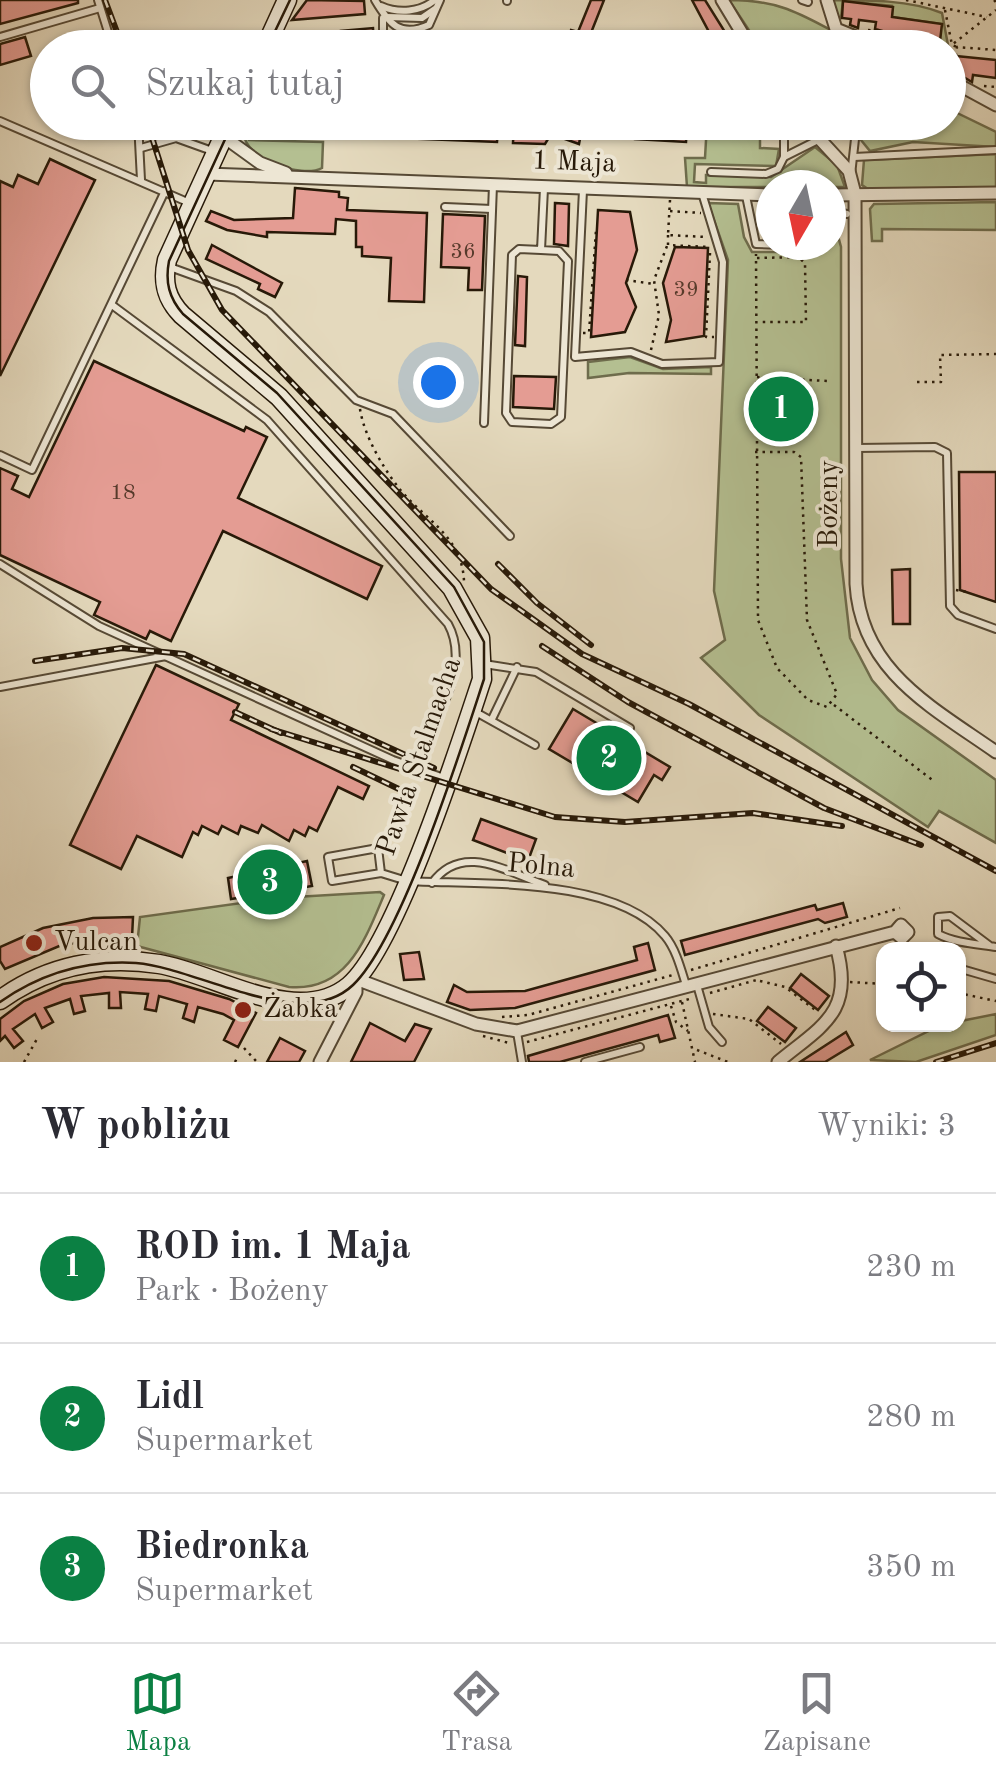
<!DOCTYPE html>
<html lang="pl">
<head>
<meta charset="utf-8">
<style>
	body { margin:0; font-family:"Old Standard TT",serif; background:#f2f2f3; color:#2b2b33 }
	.controls { position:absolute; right:30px; bottom:30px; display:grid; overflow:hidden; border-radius:20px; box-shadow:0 2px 8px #0004 }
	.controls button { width:90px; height:90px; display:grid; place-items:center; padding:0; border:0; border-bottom:2px solid #e1e1e2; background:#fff; color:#2b2b33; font:50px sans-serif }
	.compass { position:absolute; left:756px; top:170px; width:90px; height:90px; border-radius:50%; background:#fff; box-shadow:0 2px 8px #0004; rotate:189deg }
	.you { position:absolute; left:438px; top:382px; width:35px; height:35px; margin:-25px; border:8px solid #fff; border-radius:50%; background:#1a73e8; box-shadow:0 0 0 15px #1a73e833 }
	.badge { display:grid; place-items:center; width:65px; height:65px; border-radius:50%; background:#0b8043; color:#fff; font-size:32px; font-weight:700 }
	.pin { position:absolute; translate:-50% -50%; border:5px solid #fff; box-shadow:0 2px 10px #0006 }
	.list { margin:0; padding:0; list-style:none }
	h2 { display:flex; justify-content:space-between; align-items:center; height:130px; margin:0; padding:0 40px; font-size:42px }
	h2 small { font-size:32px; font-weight:400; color:#7c7c81 }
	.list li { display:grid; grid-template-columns:65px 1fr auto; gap:30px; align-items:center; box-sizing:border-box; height:150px; padding:0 40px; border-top:2px solid #e1e1e2 }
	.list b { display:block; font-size:38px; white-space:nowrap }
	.list p { margin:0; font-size:32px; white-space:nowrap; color:#7c7c81 }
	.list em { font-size:32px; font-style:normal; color:#7c7c81 }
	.icon { flex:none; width:55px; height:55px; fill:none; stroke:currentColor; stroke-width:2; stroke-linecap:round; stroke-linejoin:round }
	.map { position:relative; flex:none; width:996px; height:1062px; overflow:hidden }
	.search { position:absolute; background:#fff; box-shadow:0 2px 8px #0004; left:30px; right:30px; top:30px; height:110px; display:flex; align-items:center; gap:25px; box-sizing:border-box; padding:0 35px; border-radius:55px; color:#7c7c81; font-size:38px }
	.sheet { height:580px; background:#fff }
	nav { display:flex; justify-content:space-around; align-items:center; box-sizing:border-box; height:140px; border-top:2px solid #e1e1e2; background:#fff; font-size:28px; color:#7c7c81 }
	nav a { display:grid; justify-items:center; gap:5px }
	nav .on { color:#0b8043 }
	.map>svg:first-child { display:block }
</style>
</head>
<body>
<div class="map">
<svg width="996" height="1062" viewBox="0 0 996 1062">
	<rect width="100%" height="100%" fill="#e4d9bd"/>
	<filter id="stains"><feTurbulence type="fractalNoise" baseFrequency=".002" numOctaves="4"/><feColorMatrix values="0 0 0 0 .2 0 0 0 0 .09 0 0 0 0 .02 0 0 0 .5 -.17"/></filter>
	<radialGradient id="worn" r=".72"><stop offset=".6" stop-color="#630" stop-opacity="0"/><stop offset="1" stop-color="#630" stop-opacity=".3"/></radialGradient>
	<g fill="#b4bf91" stroke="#6e6c4c" stroke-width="2.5">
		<path d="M729 0C795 0 812 25 867 47H760Z"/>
		<path d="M832 0C868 0 910 0 942 13L948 45 935 46 942 24 892 17V6L843 1 841 18 835 17Z"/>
		<path d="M949 109 996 132V147L913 142 870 151 861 140 875 123 948 122Z"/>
		<path d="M760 122V148L779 149 776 166 695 164 694 182 706 183V175L771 177 815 147 837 165 845 187H687L685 158H705L707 123Z"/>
		<path d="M244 134 249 140 323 142 322 168C302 179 245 159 244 134Z"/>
		<path d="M996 154V188L868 189 862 185 864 160Z"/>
		<path d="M996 202V230L882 229V241H872L870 209 874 204Z"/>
		<path d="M708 203 738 204 744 237 752 252H795L796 245H831V225H835L841 247V559L850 638 872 680 898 710 996 780V843L939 811 928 827 759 715 701 658 725 640 714 591 728 260Z"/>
		<path d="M630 357 663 369 711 367V374L629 373 588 378V362Z"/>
		<path d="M380 892 384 895C365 940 347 992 289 987L137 946 140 917 278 898Z"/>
		<path d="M996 1014V1035L916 1062 870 1060 941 1025Z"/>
	</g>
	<g fill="#e49c93" stroke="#271908" stroke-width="2.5">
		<path d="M0 0H78V3L0 24Z"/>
		<path d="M307 0 364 1 365 14 292 20Z"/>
		<path d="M591 0H604L585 48H565L571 30 578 32Z"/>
		<path d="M692 0H705L735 48 716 45Z"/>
		<path d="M843 1 893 7 892 17 942 24 940 41 933 40 932 47 924 46 925 39 909 37 908 45 899 44 900 36 875 29 876 22 859 20 858 28 850 25 851 19 842 18Z"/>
		<path d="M373 28 374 47 343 48 341 31Z"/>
		<path d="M25 37 31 56 0 65V44Z"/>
		<path d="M956 56 996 60V78L973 75 972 82 955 72Z"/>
		<path d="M385 122H470L469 129 498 130 497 142 399 138Z"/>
		<path d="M514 122H583L579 144 551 134 545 144 513 143Z"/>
		<path d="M635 122 687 126 686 142 635 139Z"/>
		<path d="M50 159 95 180 0 376V181L13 187 18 175 38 184Z"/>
		<path d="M295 188 339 192V197L348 198 347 210 427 213 424 302 389 301 391 258 362 256V247H356V221L336 219 335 234 267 232V237L227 230 206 221 211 211 234 220 293 218Z"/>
		<path d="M555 203 569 204 568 246 554 244Z"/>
		<path d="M598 210 630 212 637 250 626 283 636 307 625 332 591 337Z"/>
		<path d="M443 214 485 216 482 290H468L469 268 441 267Z"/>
		<path d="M212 245 282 283 275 297 258 289 260 284 206 259Z"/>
		<path d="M675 247 708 248 704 336 666 342 671 320 663 283Z"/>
		<path d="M518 276 527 277 525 346 515 345Z"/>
		<path d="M94 361 244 431 246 427 267 437 238 498 382 566 367 599 223 531 171 641 150 631 146 639 94 615 100 602 0 555V468L18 476 12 489 29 497Z"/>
		<path d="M514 376 556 377 554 409 513 407Z"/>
		<path d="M959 472H996V602L960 590Z"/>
		<path d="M910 569V624H893L892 570Z"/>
		<path d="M156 665 239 704 231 720 369 786 363 799 338 787 317 831 309 827 305 836 294 830 289 841 262 825 258 833 241 826 238 834 222 826 218 834 202 826 198 835 193 832 182 857 137 836 121 869 70 845Z"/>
		<path d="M573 709 670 767 662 780 654 775 638 802 549 749Z"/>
		<path d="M481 819 536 839 528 861 473 840Z"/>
		<path d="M307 861 312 886 231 899 228 878Z"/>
		<path d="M843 903 847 917 825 923 818 919 685 955 681 941 815 905 817 910Z"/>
		<path d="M133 917 132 938 64 944 5 969 0 961V947L43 928 93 918Z"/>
		<path d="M648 943 655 970 515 1008 470 1010 447 1002 454 985 467 992 525 991 637 960 634 947Z"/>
		<path d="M419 952 424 979 404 980 400 954Z"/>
		<path d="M801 974 829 996 818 1010 790 988Z"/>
		<path d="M104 977 169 981 229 999 256 1013 238 1047 224 1040 234 1020 223 1014 198 1007 194 1022 183 1018 187 1004 159 996 156 1011 145 1009 148 994 120 992 121 1008H109V993L81 996 85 1011 74 1014 70 999 45 1008 53 1022 42 1028 35 1014 13 1029 23 1041 14 1048 5 1036 0 1041V1019L24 1001 63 984Z"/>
		<path d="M768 1007 796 1028 785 1042 757 1021Z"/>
		<path d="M668 1015 675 1038 660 1042 658 1035 560 1062H529L528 1056Z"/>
		<path d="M370 1023 405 1041 415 1024 431 1029 414 1062H351Z"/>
		<path d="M846 1032 853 1045 825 1062H800Z"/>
		<path d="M280 1038 305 1051 299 1062H267Z"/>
	</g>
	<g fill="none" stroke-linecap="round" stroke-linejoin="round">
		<defs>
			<g id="lane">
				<path d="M98 0 113 48"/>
				<path d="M375 0C389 24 400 38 429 25L440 0"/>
				<path d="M802 0 808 2"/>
				<path d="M507 1V0"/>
				<path d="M381 6C399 14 420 12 435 0"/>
				<path d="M387 17 422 18 435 9"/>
				<path d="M0 37 100 8"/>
				<path d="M383 40V18"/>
				<path d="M0 121 192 204"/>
				<path d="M138 122 141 180"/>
				<path d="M830 122 856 130 851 175"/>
				<path d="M141 148 176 138 215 152"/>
				<path d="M784 157 818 140"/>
				<path d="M854 157 996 150"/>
				<path d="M711 172 766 174 778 169 784 157V122"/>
				<path d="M583 190 575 357 631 352 662 364 719 362 723 262 702 193"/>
				<path d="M746 196 756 244 782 245"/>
				<path d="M445 207 492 209"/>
				<path d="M831 211 847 214"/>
				<path d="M541 250 559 251 568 261 561 417 551 424 512 422 506 413 512 255 519 249 541 250 544 188"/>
				<path d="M167 266 236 291 269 312 356 400 393 414 510 536"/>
				<path d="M112 305 267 420 448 624C473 669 431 726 413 767"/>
				<path d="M484 423 493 185"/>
				<path d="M857 448 935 447 947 453 950 606 958 615 996 629"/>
				<path d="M0 455 32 470 165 191"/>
				<path d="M0 564 99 626 393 760 444 778"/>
				<path d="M484 664 536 672 630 728"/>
				<path d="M0 687 166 656"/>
				<path d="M472 710 535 745"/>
				<path d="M492 719 517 667"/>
				<path d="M381 873 378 848 328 857 332 881 381 873 407 881C479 885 615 876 665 936 676 949 681 969 686 985"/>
				<path d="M432 883C462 842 505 871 545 885"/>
				<path d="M990 946 950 916 938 917V934C955 943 977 944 996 947"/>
				<path d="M958 968 996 979"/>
				<path d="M697 985 709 1027 722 1042"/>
				<path d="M517 1032 522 1062"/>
				<path d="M585 1062 640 1047"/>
			</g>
			<g id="street">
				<path d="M722 0 751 48"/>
				<path d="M827 0 836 29 883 48"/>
				<path d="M948 79 996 105"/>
				<path d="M804 122 849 171 855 194 856 584C861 671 932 707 996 752"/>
				<path d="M224 137 260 163 286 173"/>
				<path d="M207 174 771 195"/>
				<path d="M831 195 996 193"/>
				<path d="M320 1062 356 992V979L476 1024 517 1031 895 932 901 925 908 932 902 938 895 932"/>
				<path d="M778 1062C823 1025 855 1012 836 946"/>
			</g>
			<g id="secondary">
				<path d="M265 48 287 0"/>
				<path d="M0 1000C47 966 102 955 159 964 215 973 297 1029 349 986 396 946 460 745 482 679L480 638 452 588 279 397 182 315C166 299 162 282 167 260L230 122"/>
			</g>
		</defs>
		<use href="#lane" stroke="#564935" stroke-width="10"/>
		<use href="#street" stroke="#564935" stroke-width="15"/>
		<use href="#secondary" stroke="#271908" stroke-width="21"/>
		<g stroke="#271908" stroke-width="2.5" stroke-dasharray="2.5 5" stroke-linecap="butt">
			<path d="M906 0 987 17"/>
			<path d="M994 0 996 2"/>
			<path d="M945 10 952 45 957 47"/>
			<path d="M868 30 881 31 895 44 921 48"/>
			<path d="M928 48 929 47"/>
			<path d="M948 48 996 10"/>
			<path d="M954 71 957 47 996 50"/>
			<path d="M984 86 996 87"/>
			<path d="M670 200 668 235 706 237"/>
			<path d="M670 211 701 213"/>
			<path d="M668 235V245L708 247"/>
			<path d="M710 253 706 337H714"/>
			<path d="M757 258 798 257 805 263 806 322H758"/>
			<path d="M626 280 654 284"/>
			<path d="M583 333H589L596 230"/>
			<path d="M651 350 659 315 654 280 667 246"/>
			<path d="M757 377 827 381"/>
			<path d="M917 382H941L940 355 996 354"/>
			<path d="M360 409C364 435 382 466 398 487 424 520 462 535 464 581"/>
			<path d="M755 452H794L801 457 807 620 837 694 827 707 808 700 777 668 758 620 756 254"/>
			<path d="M956 590 968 592"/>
			<path d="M834 705 935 782"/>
			<path d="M691 970 900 908"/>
			<path d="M760 981 785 987 818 1012"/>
			<path d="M850 982 884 984"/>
			<path d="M710 993 760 979"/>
			<path d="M958 993 996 1001"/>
			<path d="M682 1002 695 1062"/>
			<path d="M671 1006 676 1022 688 1031"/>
			<path d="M713 1014 749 1019 781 1044"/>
			<path d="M502 1017 528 1015 673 975"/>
			<path d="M483 1036 509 1043"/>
			<path d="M527 1042 693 998"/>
			<path d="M244 1048 257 1062"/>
			<path d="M697 1050 728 1062"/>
			<path d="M24 1062 37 1039"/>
			<path d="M235 1062 237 1058"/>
		</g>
		<use href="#lane" stroke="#ede6d4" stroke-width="6"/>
		<use href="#street" stroke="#ede6d4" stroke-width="11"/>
		<use href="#secondary" stroke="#ede6d4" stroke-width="18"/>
		<g stroke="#271908" stroke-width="2.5">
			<path d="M267 48 290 0"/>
			<path d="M0 1002C40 974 87 960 136 963 199 968 302 1034 353 985 402 938 461 749 484 679V642L454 587 277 393 183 314C169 298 165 282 169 261L233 122"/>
		</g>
		<defs>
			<g id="rail">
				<path d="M105 0 123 48"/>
				<path d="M147 122 188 250 222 310 491 589 582 654 689 704 996 871"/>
				<path d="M498 564 537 603 591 645"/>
				<path d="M542 646 628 702 824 808 921 845"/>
				<path d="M35 661 122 648 184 654 434 768"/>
				<path d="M235 712 281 733"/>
				<path d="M271 729 555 817 625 822 753 813 842 826"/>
				<path d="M353 767 403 791"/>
				<path d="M936 1062 996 1043"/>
			</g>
		</defs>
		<use href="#rail" stroke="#271908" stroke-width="6"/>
		<use href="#rail" stroke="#ede6d4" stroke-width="2.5" stroke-dasharray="8" stroke-linecap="butt"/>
	</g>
	<g fill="#8f2418" stroke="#ede6d4" stroke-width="4">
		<circle cx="34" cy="943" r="10"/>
		<circle cx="243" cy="1010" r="10"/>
	</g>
	<g text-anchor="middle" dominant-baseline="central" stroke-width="8" stroke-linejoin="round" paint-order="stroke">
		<g font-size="22" fill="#563a2b">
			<text x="463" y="252">36</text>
			<text x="686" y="290">39</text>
			<text x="123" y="493">18</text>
		</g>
		<g font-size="28" fill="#271908" stroke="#ede6d4">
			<text transform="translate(574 163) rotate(2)">1 Maja</text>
			<text transform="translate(830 504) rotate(-90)">Bożeny</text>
			<text transform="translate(420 757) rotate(-71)">Pawła Stalmacha</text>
			<text transform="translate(541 867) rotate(5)">Polna</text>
		</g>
		<g font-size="28" fill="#271908" stroke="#ede6d4" text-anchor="start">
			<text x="54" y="943">Vulcan</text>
			<text x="263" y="1010">Żabka</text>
		</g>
	</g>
	<rect width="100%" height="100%" filter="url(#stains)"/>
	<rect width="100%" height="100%" fill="url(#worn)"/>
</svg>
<div class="controls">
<button><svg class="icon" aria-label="locate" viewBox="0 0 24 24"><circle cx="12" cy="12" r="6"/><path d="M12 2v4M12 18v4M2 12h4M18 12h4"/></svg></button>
</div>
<svg class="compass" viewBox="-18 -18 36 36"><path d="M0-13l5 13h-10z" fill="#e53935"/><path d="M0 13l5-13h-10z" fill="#7c7c81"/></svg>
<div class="you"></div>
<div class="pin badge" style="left:781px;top:409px">1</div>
<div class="pin badge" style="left:609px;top:758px">2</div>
<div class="pin badge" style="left:270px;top:882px">3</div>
<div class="search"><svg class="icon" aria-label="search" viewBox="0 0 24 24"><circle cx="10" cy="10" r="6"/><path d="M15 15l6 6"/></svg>Szukaj tutaj</div>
</div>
<section class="sheet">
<h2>W pobliżu<small>Wyniki: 3</small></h2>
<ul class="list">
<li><span class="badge">1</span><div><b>ROD im. 1 Maja</b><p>Park · Bożeny</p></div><em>230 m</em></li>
<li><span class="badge">2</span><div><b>Lidl</b><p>Supermarket</p></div><em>280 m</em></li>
<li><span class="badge">3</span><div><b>Biedronka</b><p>Supermarket</p></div><em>350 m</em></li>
</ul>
</section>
<nav>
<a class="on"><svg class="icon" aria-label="map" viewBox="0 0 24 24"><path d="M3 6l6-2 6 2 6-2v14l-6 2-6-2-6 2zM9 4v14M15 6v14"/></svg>Mapa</a>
<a><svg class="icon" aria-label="directions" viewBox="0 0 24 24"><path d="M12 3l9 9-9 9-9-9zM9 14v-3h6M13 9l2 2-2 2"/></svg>Trasa</a>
<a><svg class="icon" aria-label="saved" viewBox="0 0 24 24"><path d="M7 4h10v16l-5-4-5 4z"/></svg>Zapisane</a>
</nav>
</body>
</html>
